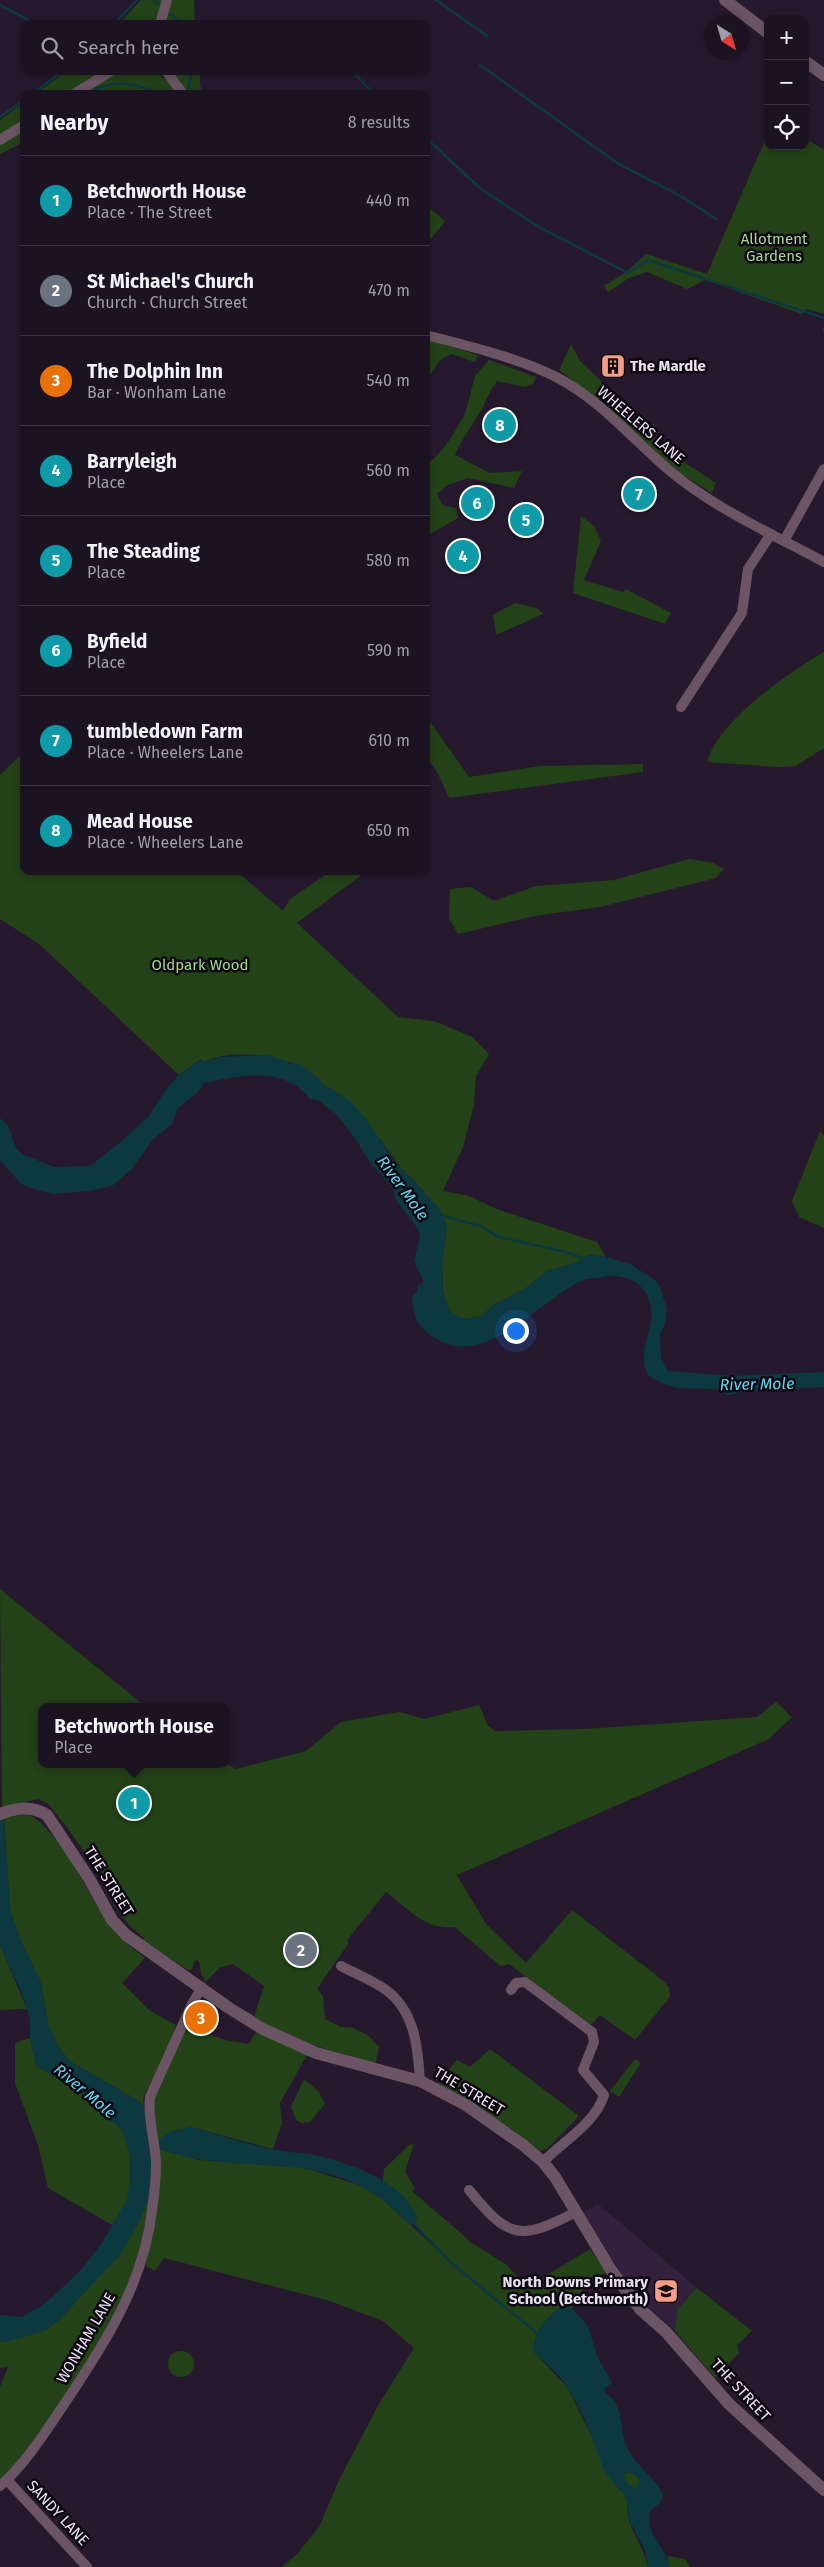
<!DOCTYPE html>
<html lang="en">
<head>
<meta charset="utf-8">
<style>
	body { margin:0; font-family:"Fira Sans",sans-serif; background:#29202f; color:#f1f3f6 }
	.controls { position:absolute; right:15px; top:15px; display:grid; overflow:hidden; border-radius:10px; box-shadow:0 2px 8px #0003 }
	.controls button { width:45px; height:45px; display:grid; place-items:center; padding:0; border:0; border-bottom:1px solid #3a3240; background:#1c1322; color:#f1f3f6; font:25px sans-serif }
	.compass { position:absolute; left:704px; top:15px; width:45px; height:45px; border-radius:50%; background:#1c1322; box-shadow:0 2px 8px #0003; rotate:143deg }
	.you { position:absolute; left:515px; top:1330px; width:18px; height:18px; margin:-12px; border:4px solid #fff; border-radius:50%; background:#1a73e8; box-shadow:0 0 0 8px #1a73e833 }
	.badge { display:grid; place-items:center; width:32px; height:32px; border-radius:50%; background:#0b8043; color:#fff; font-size:16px; font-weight:700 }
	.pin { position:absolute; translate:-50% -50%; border:2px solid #fff; box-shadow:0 1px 5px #0006 }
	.popup { position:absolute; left:38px; top:1703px; width:192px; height:65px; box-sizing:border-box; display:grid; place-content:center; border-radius:10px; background:#1c1322; filter:drop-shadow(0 1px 4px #0005); font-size:16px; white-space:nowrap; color:#a09ea5 }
	.popup b { font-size:19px; color:#f1f3f6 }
	.popup::after { content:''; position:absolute; left:50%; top:100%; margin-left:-10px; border:10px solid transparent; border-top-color:#1c1322 }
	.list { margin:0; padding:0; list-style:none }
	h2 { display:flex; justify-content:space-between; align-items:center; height:65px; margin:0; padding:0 20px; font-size:21px }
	h2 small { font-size:16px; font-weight:400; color:#a09ea5 }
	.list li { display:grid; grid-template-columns:32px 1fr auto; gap:15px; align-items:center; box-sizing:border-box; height:90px; padding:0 20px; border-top:1px solid #3a3240 }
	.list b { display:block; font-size:19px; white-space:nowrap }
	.list p { margin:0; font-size:16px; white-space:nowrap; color:#a09ea5 }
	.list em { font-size:16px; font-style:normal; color:#a09ea5 }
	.icon { flex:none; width:28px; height:28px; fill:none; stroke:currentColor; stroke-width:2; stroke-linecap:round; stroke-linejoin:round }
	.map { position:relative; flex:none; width:824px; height:2567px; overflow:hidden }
	.search { position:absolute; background:#1c1322; box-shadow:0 2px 8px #0003; left:20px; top:20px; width:410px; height:55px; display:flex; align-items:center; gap:12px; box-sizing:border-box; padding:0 18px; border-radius:10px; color:#a09ea5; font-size:19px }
	.panel { position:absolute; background:#1c1322; box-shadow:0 2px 8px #0003; left:20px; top:90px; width:410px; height:785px; border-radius:10px }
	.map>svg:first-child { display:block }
</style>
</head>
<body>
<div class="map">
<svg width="824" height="2567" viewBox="0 0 824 2567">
	<rect width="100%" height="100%" fill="#26192e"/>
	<path fill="#32203c" d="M598 2204 736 2321 752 2331 737 2345 739 2353 715 2378 675 2331 634 2294 583 2213Z"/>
	<g fill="#234218">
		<path d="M141 0H163L156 22 119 24Z"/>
		<path d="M172 0H194L195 24H165Z"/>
		<path d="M67 71H102L66 94H35Z"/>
		<path d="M120 71C154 71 155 66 179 94H82Z"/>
		<path d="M171 71H200V85L203 94H188Z"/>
		<path d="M24 102V121L0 136V120Z"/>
		<path d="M24 129V142L0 154V144Z"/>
		<path d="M768 133V146H805V138L824 150V314L807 309 802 314 705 280 687 289 647 272 629 278 608 292 604 286 625 273 646 254 707 274Z"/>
		<path d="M426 205 445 221 431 239 426 235Z"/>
		<path d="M426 341H433L478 355 475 362 451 354 440 360 426 381Z"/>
		<path d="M571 344 580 361 607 387 603 396 598 400 559 370Z"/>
		<path d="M489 360 536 377 533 384 524 387 497 381C490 390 487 399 482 409 473 425 462 438 455 455L490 473 522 471 514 488 468 478 448 485 437 494 442 505 456 508 458 518 430 534 426 523V465L438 455 451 438 465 414 475 376Z"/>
		<path d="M612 401 679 459 716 483 712 493 673 469 610 411 607 407Z"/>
		<path d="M581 516 594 526 601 541 584 580 623 592 626 589 671 613 665 624 573 593Z"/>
		<path d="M515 603 537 608 543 614 496 635 493 615Z"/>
		<path d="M824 652V748L796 766 777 767 707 762C718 721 788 673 824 652Z"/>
		<path d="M426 716 469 777 540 766 643 764V772L449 798 438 774 426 756Z"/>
		<path d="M24 752V871H236L283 911 290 899 331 871H367L297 923 398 1017 434 1021 472 1037 489 1054 476 1076 474 1105 463 1147 443 1191 469 1196 499 1210 597 1242 606 1257 589 1255 576 1263 549 1270 526 1288 493 1305 482 1316 467 1319 458 1317 450 1311 443 1292 442 1258 447 1226 439 1209 411 1177 406 1175 380 1139 332 1089 325 1087C304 1056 237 1046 204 1062L201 1059 179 1075 39 944 0 919V775Z"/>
		<path d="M689 859 713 863 724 869 716 878 600 907 534 916 458 934 449 918 450 889 471 887 494 901 536 886 614 880Z"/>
		<path d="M820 1131 824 1136V1228L799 1217 792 1201Z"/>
		<path d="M0 1589 146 1707H42V1764H227L236 1769 306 1751 341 1722 399 1712 425 1719 479 1705 488 1726 495 1731 585 1729 757 1717 776 1702 792 1717 769 1739 457 1875 486 1924 526 1963 572 1910 661 1979 669 1987 670 1997 635 2040 600 2015 591 2025 509 1964 500 1966 455 1927C424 1930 409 1909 386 1892L348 1939V1944L317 1989 323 1996 325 2019 341 2027H351L369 2036 379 2047 376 2062 372 2064 295 2039 254 2017 264 1986 233 1964 219 1968 206 1982 201 1974 199 1961 195 1960 192 1970H188L143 1942 144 1938C118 1918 113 1901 98 1874 84 1850 66 1825 48 1804L38 1799 2 1807Z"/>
		<path d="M28 1814C60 1830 89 1897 111 1927 119 1939 134 1949 145 1958L122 1983 150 2011 176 2025 168 2048 143 2098 144 2107 139 2101 69 2061 57 2044 48 2024 41 1983 19 1937 10 1909 4 1818Z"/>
		<path d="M0 1945 27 2009 0 2010Z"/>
		<path d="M186 2026 225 2040 249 2044 257 2030 307 2055 280 2103 282 2123 273 2149 191 2127 156 2141 152 2103Z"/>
		<path d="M30 2038 36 2065C55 2078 112 2111 122 2130 132 2148 133 2180 128 2199 125 2208 117 2217 112 2225L48 2188 38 2145 15 2083V2043Z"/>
		<path d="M490 2049 579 2116 547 2149 538 2151 437 2084 457 2060 470 2067Z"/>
		<path d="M635 2059 641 2063 619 2097 610 2091Z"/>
		<path d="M304 2079 319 2092 325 2104 310 2122 302 2123 296 2120 291 2107Z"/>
		<path d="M414 2143 405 2172 415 2188 412 2191 472 2243 507 2265 521 2281 531 2283 537 2281 590 2249 606 2272 583 2290 572 2308 562 2307C546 2318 533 2331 534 2352L568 2388 592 2437 625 2473 629 2472 639 2477 640 2484C637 2489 632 2492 630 2497 619 2519 644 2544 648 2567H282L298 2553 319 2527 340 2478 380 2402 414 2348 383 2321 330 2301 164 2258 155 2271 146 2266 158 2149 200 2160 305 2168 359 2185 380 2197 441 2253 414 2223 417 2217 402 2195 383 2181 384 2169 409 2145Z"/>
		<path d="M149 2198 140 2262 110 2326 36 2441 0 2482V2387L8 2367 0 2368V2341L6 2342 58 2321 84 2293 137 2226Z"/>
		<path d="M697 2288 752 2331 737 2345 739 2353 715 2378 675 2331 678 2309Z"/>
		<circle cx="181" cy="2364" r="13"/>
		<path d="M667 2556 685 2559 690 2567H669Z"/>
	</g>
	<g fill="#0c3940" fill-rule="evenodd">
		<path d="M269 1055 292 1064 298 1063 319 1079 325 1087C354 1095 373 1129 389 1153 394 1161 401 1167 406 1175L411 1177 439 1209 447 1226 442 1269 443 1292 450 1311 458 1317 467 1319 482 1316 493 1305 526 1288 549 1270 576 1263 589 1255 606 1257 630 1264 655 1280 660 1287 667 1309 665 1325 660 1333 661 1358 668 1371 732 1376 824 1372V1387L743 1392 727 1395C715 1385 694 1390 681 1388 670 1387 657 1381 648 1375 633 1345 667 1319 642 1288 634 1278 618 1275 607 1276 598 1278 588 1278 581 1281 539 1301 486 1369 437 1339 417 1327 414 1319 412 1296L417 1292V1286L424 1282 414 1261 420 1237 418 1229 396 1200 393 1189 386 1180 371 1164 357 1141 336 1114 318 1100 310 1099C285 1066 240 1075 204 1083L197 1093 177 1109 172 1124 152 1140 133 1168 112 1186 87 1191 54 1194 37 1190 21 1184 0 1160V1118L9 1127 15 1147 22 1154 54 1167 90 1166 123 1140 149 1116 167 1088 179 1075 202 1059 204 1062 221 1057Z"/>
		<path d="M4 1818 10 1909 19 1937 41 1983 48 2024 57 2044 69 2061 139 2101 144 2107 152 2163 149 2198 137 2226 121 2254 58 2321 45 2331 6 2342 0 2341V2315L22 2317 47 2302 81 2270 102 2243 127 2200 130 2179 129 2152 122 2130 77 2091 36 2065 30 2038V2020L22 1993 0 1945V1819Z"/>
		<path d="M191 2127C216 2134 240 2142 265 2148 285 2153 307 2152 326 2158 357 2166 404 2184 417 2217L414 2223 411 2225C395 2210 379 2195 359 2185 307 2160 253 2168 198 2159 185 2157 171 2153 158 2149L156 2141 172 2131Z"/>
		<path d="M562 2307 572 2308 588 2326 597 2356 612 2383 605 2388V2393C625 2406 618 2423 626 2444 633 2464 653 2475 663 2494L661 2502 651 2510C643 2534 667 2547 669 2567H648L645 2550 628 2518 627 2503 624 2495 605 2473 587 2424 575 2400 562 2379 534 2352C533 2331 546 2318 562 2307ZM629 2472 640 2479 636 2489 624 2480 625 2473Z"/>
	</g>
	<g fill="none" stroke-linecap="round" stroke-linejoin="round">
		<g stroke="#0c3940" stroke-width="2.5">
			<path d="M154 0 158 4"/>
			<path d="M436 0 487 36"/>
			<path d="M0 5 36 24"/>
			<path d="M170 14 182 24"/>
			<path d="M201 21 206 24"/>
			<path d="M114 24 137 0"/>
			<path d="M480 65 617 163 684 198 716 219"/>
			<path d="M352 71 374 94"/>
			<path d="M188 91 192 71"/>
			<path d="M32 94 63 71"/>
			<path d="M87 94C112 78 134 82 160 94"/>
			<path d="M0 117 24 100"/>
			<path d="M426 138 481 189 537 226 628 273 648 260 824 318"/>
			<path d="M426 150 430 142"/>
			<path d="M824 329V332"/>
			<path d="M440 1215 480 1226 499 1237 566 1252 587 1260"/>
			<path d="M412 2221 449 2261 538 2334"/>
		</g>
		<g stroke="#6b5564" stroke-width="10">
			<path d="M160 24 167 0"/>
			<path d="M166 71 183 94"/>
			<path d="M74 94 111 71"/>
			<path d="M0 140 24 125"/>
			<path d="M426 335C465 345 522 359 556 377 601 400 633 440 670 471 714 508 774 535 824 562"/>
			<path d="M784 541 824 469"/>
			<path d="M681 707 742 613 748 569 771 534"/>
			<path d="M341 1966C356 1974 372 1980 386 1990 415 2011 418 2048 420 2081"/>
			<path d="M511 1990 516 1983 525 1982 592 2032 594 2042 583 2070 604 2095C595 2124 563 2141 543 2162"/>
			<path d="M469 2190C509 2239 520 2241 576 2212"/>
			<path d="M7 2480 87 2567"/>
			<path d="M0 2486C26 2463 44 2434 63 2406 104 2345 144 2284 152 2210 154 2196 156 2180 156 2165 156 2142 147 2120 150 2097L192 2004 202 1987"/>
		</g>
		<g stroke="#6b5564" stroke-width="12">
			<path d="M725 0 768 33"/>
			<path d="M805 61 824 75"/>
			<path d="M0 1814C16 1808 31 1805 47 1815L90 1880 112 1920 126 1935 229 2008 263 2029 316 2053 420 2081 466 2105 523 2145 543 2162 555 2177 611 2270 640 2309 666 2332 729 2404 824 2490"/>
		</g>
	</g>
	<defs>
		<symbol id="building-square" viewBox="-11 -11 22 22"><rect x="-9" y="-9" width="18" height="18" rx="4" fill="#f49e88" stroke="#0c0710"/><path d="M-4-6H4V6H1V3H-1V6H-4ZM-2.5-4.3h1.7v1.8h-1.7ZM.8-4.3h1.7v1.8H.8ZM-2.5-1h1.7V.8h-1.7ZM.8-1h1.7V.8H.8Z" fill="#111"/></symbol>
		<symbol id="school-square" viewBox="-11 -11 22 22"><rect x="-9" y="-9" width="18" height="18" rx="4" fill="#f49e88" stroke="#0c0710"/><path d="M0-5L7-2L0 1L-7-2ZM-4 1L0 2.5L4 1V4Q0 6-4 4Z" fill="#111"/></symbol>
	</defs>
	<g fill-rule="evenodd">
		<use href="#building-square" x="599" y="352" width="28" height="28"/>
		<use href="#school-square" x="652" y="2277" width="28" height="28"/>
	</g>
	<g text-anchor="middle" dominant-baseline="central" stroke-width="5" stroke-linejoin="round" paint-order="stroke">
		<g font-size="15" fill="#a4d993" stroke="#0c0710">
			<text x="774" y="239">Allotment<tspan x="774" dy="17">Gardens</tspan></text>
			<text x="200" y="965">Oldpark Wood</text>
		</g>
		<g font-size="15" font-weight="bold" fill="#eae1f0" stroke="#0c0710" text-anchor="start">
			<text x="630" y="366">The Mardle</text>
			<text x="648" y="2282" text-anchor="end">North Downs Primary<tspan x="648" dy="17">School (Betchworth)</tspan></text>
		</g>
		<g font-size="15" fill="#eae1f0" stroke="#0c0710">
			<text transform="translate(641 425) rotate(41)">WHEELERS LANE</text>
			<text transform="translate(109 1881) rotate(58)">THE STREET</text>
			<text transform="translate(469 2091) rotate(31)">THE STREET</text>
			<text transform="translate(86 2338) rotate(-60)">WONHAM LANE</text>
			<text transform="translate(741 2390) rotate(47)">THE STREET</text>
			<text transform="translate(58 2513) rotate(47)">SANDY LANE</text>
		</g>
		<g font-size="16" font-style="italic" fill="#5fd7ec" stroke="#0c0710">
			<text transform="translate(403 1188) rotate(54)">River Mole</text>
			<text transform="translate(757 1384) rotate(-1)">River Mole</text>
			<text transform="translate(85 2091) rotate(40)">River Mole</text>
		</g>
	</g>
</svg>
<div class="controls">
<button>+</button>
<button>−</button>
<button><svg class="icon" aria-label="locate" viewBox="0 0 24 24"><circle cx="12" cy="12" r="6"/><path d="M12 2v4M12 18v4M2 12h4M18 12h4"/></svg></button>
</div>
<svg class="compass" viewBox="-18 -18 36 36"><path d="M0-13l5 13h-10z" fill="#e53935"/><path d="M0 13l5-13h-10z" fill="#a09ea5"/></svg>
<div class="you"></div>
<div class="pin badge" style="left:134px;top:1803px;background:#0f9aa8">1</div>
<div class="popup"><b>Betchworth House</b>Place</div>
<div class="pin badge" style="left:301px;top:1950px;background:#6b7280">2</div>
<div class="pin badge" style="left:201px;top:2018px;background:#e8710a">3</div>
<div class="pin badge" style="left:463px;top:556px;background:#0f9aa8">4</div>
<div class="pin badge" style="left:526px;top:520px;background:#0f9aa8">5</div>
<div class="pin badge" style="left:477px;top:503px;background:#0f9aa8">6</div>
<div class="pin badge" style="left:639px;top:494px;background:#0f9aa8">7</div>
<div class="pin badge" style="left:500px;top:425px;background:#0f9aa8">8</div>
<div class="search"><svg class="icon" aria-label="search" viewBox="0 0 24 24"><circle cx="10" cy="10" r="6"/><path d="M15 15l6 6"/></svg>Search here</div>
<section class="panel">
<h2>Nearby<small>8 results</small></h2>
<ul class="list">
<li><span class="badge" style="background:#0f9aa8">1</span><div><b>Betchworth House</b><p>Place · The Street</p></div><em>440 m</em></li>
<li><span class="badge" style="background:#6b7280">2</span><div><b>St Michael's Church</b><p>Church · Church Street</p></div><em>470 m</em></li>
<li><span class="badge" style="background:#e8710a">3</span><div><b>The Dolphin Inn</b><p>Bar · Wonham Lane</p></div><em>540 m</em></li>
<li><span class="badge" style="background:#0f9aa8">4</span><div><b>Barryleigh</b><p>Place</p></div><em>560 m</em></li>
<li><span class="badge" style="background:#0f9aa8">5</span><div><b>The Steading</b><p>Place</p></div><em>580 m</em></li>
<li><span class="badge" style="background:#0f9aa8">6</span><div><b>Byfield</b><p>Place</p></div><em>590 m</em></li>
<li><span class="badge" style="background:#0f9aa8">7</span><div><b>tumbledown Farm</b><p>Place · Wheelers Lane</p></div><em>610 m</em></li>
<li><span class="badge" style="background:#0f9aa8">8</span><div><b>Mead House</b><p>Place · Wheelers Lane</p></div><em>650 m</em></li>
</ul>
</section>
</div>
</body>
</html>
